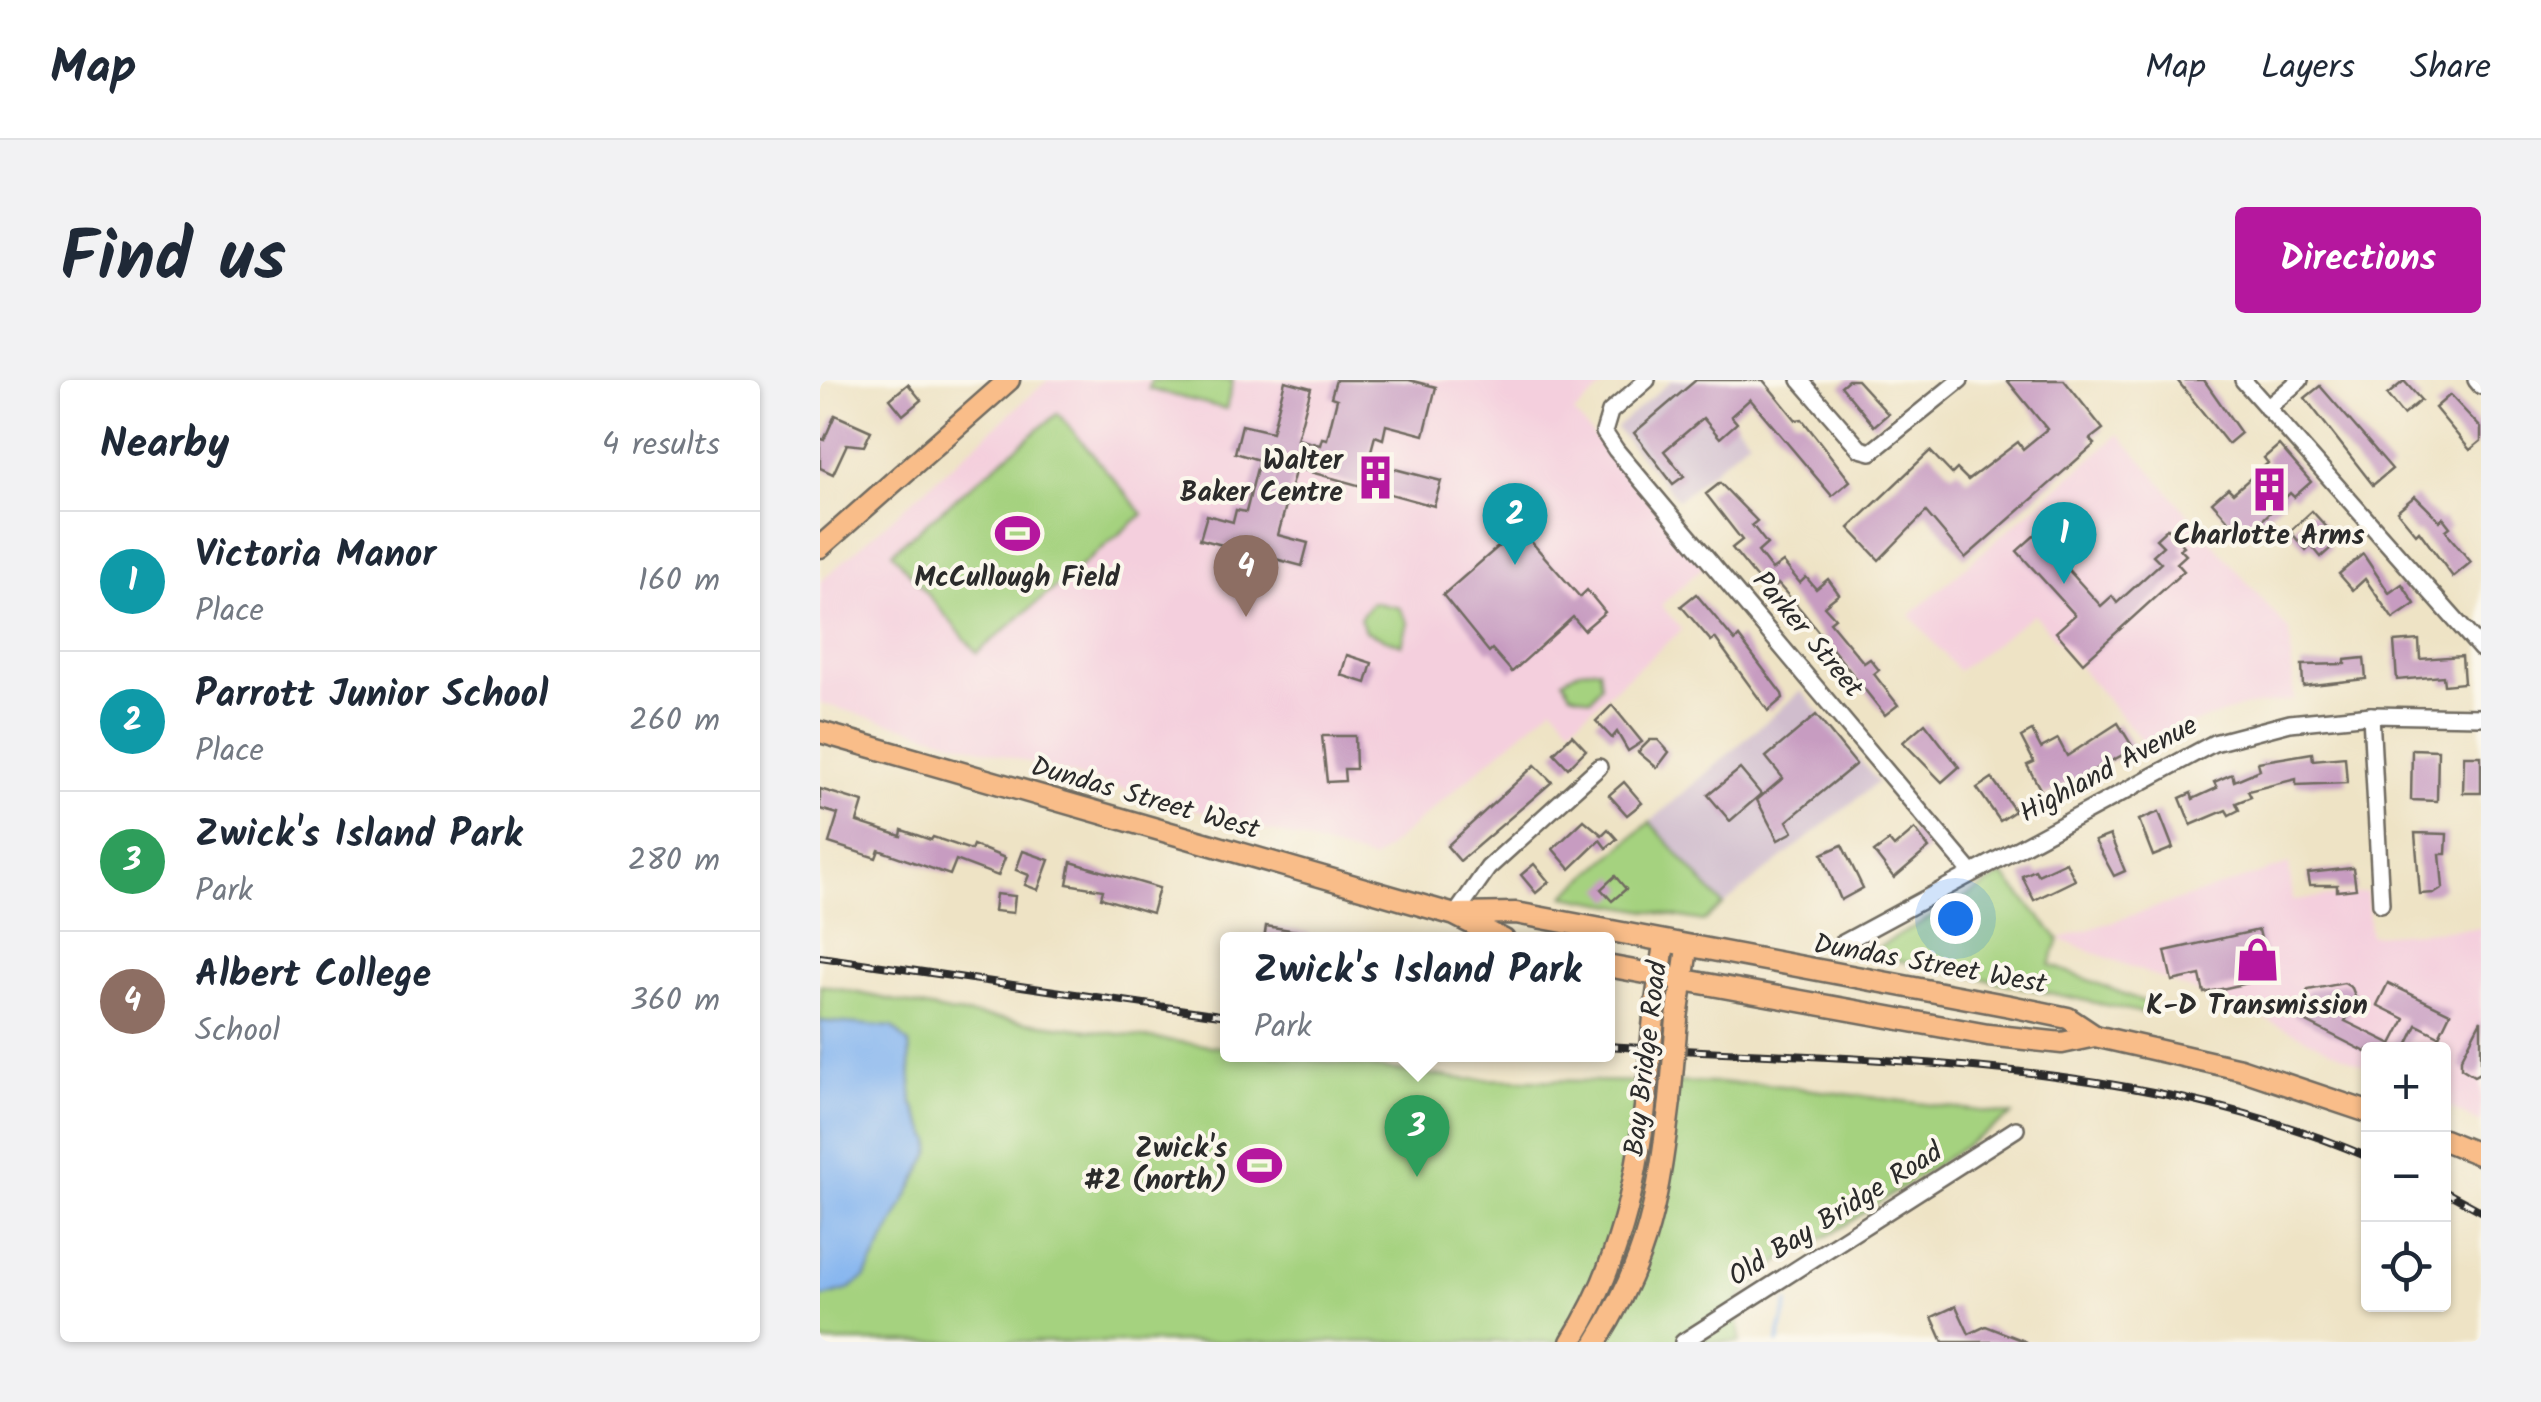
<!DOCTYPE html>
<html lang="en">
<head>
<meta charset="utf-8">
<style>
	body { margin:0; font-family:Kalam,sans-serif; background:#f2f2f3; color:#1f2937 }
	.controls { position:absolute; right:30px; bottom:30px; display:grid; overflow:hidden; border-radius:10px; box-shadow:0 2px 8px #0004 }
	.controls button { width:90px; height:90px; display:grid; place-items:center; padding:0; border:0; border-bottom:2px solid #e0e1e3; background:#fff; color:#1f2937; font:50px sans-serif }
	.you { position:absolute; left:1135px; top:538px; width:35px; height:35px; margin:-25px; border:8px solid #fff; border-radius:50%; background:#1a73e8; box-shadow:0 0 0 15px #1a73e833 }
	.badge { display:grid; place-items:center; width:65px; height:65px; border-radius:50%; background:#b5179e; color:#fff; font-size:32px; font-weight:700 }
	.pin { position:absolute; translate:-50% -82px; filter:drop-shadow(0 2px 5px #0008) }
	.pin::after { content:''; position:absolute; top:52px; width:35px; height:30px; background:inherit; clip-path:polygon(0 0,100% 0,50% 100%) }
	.popup { position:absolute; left:400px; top:552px; width:395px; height:130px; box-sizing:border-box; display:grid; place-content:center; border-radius:10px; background:#fff; filter:drop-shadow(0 2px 8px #0005); font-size:32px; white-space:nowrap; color:#747a83 }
	.popup b { font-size:38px; color:#1f2937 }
	.popup::after { content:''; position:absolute; left:50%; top:100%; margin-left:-20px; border:20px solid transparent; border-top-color:#fff }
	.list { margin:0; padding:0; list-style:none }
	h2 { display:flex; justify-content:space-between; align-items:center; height:130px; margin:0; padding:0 40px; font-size:42px }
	h2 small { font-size:32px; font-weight:400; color:#747a83 }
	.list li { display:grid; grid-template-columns:65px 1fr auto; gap:30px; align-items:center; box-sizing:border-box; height:140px; padding:0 40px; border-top:2px solid #e0e1e3 }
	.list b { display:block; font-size:38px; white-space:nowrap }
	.list p { margin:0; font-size:32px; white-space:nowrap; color:#747a83 }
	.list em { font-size:32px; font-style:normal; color:#747a83 }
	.icon { flex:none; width:55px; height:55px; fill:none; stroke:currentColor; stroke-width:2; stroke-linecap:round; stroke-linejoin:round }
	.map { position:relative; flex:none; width:1661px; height:962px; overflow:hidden; border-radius:10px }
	header { display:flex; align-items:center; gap:60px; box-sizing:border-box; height:140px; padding:0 50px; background:#fff; border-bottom:2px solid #e0e1e3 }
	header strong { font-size:48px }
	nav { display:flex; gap:55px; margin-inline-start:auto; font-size:35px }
	.intro { display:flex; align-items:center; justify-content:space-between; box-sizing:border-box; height:240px; padding:0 60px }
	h1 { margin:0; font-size:70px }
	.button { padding:25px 45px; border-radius:10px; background:#b5179e; color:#fff; font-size:35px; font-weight:700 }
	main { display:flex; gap:60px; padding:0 60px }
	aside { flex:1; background:#fff; border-radius:10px; box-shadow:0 2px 8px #0004 }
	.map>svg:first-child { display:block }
</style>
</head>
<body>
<header>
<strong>Map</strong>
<nav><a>Map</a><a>Layers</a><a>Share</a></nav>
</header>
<div class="intro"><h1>Find us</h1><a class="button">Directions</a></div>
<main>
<aside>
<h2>Nearby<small>4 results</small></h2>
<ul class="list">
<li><span class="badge" style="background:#0f9aa8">1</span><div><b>Victoria Manor</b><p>Place</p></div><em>160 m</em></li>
<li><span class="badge" style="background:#0f9aa8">2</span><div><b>Parrott Junior School</b><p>Place</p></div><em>260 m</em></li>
<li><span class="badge" style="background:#2e9e5b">3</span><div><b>Zwick's Island Park</b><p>Park</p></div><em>280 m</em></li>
<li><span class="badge" style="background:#8d6e63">4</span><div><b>Albert College</b><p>School</p></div><em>360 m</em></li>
</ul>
</aside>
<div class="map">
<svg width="1661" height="962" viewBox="0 0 1661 962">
	<rect width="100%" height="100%" fill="#fbf7ec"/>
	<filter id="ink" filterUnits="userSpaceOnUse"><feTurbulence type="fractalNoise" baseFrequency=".01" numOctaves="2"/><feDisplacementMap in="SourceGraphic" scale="20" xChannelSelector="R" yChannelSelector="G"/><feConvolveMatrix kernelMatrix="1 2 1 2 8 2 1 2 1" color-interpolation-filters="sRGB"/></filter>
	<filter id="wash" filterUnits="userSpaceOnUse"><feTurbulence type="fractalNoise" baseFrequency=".0048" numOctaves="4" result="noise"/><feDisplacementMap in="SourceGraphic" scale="40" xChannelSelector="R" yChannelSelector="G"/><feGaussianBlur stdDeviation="2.25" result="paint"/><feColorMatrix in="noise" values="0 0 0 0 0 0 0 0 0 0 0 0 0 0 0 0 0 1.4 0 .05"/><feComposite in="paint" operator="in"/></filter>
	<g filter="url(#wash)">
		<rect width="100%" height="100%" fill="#eee3c5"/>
		<g fill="#f4cfdd">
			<path d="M228 0H791L754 33 884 186 841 225 862 250 751 346 733 326 553 480 0 323V202Z"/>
			<path d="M1299 54 1470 252 1474 320 1423 327 1367 345 1329 369 1214 234 1138 291 1090 235Z"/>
			<path d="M1469 484 1473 520 1547 512 1550 555 1661 548V743L1624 725V669H1548V688L1445 639 1239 559Z"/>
		</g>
		<g fill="#d0bdcd">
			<path d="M852 0H879L929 59 858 120 796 48Z"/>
			<path d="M981 311 1058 402 903 525 830 442Z"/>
		</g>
		<g fill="#a5d27f" stroke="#687e55" stroke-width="2.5">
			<path d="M331 0H413L406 29 329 9Z"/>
			<path d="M238 33 323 134 157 273 72 172Z"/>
			<path d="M552 222 580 228 588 243 582 265 545 251 540 238Z"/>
			<path d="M779 288 781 305 771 319 751 313 743 300 760 290Z"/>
			<path d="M830 442 903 525 883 541 744 516Z"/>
			<path d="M1183 495 1239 559 1230 585 1327 623 1323 633 1047 574Z"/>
			<path d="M0 605 129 632 407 668V674L457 675 644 699 946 704 1192 735 1013 853 965 876 917 921 920 962H0V916L45 897 111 771V761L92 722 89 664 0 641Z"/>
		</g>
		<path fill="#83b4ef" stroke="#57708d" stroke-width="2.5" d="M0 641 73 647 89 664 92 722 111 761V771L45 898 27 910 4 917 0 916Z"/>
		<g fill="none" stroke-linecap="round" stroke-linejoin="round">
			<path stroke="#83b4ef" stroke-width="4" d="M958 962 968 923"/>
		</g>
		<g id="blocks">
			<g fill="#c79cc1">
				<path d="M516 0H589L616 7 604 55 566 45 563 59 555 56 548 82 621 101 614 126 476 88 458 155 488 163 482 186 380 159 387 135 413 142 416 130 426 132 439 80 415 73 422 45 452 52 465 1 491 8 477 59 500 65 502 58 507 59 517 19 511 17Z"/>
				<path d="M876 0H943L976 40 982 39 1030 101 1012 116 930 19 911 36 917 43 900 58 883 38 844 71 864 96 853 104 814 53Z"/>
				<path d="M1028 0H1037L1068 34 1054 46 1021 6Z"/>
				<path d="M1187 0H1244L1283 49 1270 59 1275 64 1145 178 1106 132 1059 180 1029 148 1110 71 1132 94 1137 89 1148 100 1198 62 1203 69 1227 49Z"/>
				<path d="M1357 0H1384L1421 53 1408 64Z"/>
				<path d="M1584 1 1601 20 1583 35 1567 15Z"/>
				<path d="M88 4 101 20 83 35 70 19Z"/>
				<path d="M1500 6 1572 89 1553 105 1485 18Z"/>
				<path d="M1630 15 1661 48V61L1650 70 1615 28Z"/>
				<path d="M15 35 51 51 44 66 27 64 13 94 0 88V58L4 60Z"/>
				<path d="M1459 65 1491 102 1474 117 1470 113 1424 158 1392 122 1408 108 1413 113 1448 83 1444 78Z"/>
				<path d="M900 103 937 141 932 145 947 164 938 172 952 190 963 182 980 203 986 197 996 209 1008 199 1019 214 1004 226 1015 238 1010 242 1044 283 1050 279 1059 290 1054 294 1078 325 1065 335 982 231 958 204 948 212 912 168 922 160 886 114Z"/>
				<path d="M1595 116 1620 141 1623 138 1630 147 1626 150 1630 157 1651 182 1633 197 1599 151 1596 154 1577 131Z"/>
				<path d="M697 122 716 137 710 143 717 150 708 158 760 217 767 210 785 232 764 250 753 237 692 292 672 269 669 272 623 215 686 160 676 149 683 142 679 138Z"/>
				<path d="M1492 131 1511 152 1503 159 1511 168 1501 177 1491 165 1486 170 1470 151Z"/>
				<path d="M1348 148 1364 166 1360 169 1366 175 1357 183 1364 191 1263 283 1236 252 1255 235 1197 171 1216 154 1281 226 1292 216 1297 223 1341 183 1333 175 1343 166 1336 159Z"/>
				<path d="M1543 174 1569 213 1582 204 1595 224 1573 239 1545 199 1533 210 1519 194Z"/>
				<path d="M876 214 915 261 919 257 962 314 963 318 948 331 895 258 891 261 861 226Z"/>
				<path d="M1599 260 1600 279 1642 276 1644 303 1624 305 1623 296 1577 300 1574 262Z"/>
				<path d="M527 275 552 283 546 303 521 295Z"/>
				<path d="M1544 278 1546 299 1483 306 1482 285 1525 284V280Z"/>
				<path d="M792 325 822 362 808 371 797 352 792 358 776 341Z"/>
				<path d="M996 335 1036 384 967 441 973 452 958 460 937 420 963 398 946 377Z"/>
				<path d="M1105 343 1139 387 1122 402 1083 362Z"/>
				<path d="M1298 343 1314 369 1224 416 1207 385 1214 382 1201 357 1212 351 1221 368 1238 359 1247 376Z"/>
				<path d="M752 355 766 370 748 388 734 373Z"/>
				<path d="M502 356H535L536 389H524L525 401 507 402Z"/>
				<path d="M830 360H838L849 372 837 388 818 372Z"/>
				<path d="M1592 369 1618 370 1617 421 1591 420Z"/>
				<path d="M1492 373 1493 380 1525 377 1527 403 1476 405V399L1428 411 1431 417 1416 423 1419 430 1409 435 1406 430 1371 445 1360 418 1371 413 1373 419 1397 408 1394 402 1412 394 1414 401 1440 390 1438 382Z"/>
				<path d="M1644 376H1661V413H1643Z"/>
				<path d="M715 385 732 402 640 481 627 466Z"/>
				<path d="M920 389 941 414 910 441 888 415Z"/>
				<path d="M1172 398 1195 431 1180 441 1157 408Z"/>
				<path d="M804 402 822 423 807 435 789 415Z"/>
				<path d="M0 409 43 422 37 442 81 456 82 450 111 460 113 457 151 470 153 465 185 478 178 496 136 480 130 495 59 470 56 478 9 463 18 434 0 429Z"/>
				<path d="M1339 432 1353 468 1333 476 1319 440Z"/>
				<path d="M764 440 782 455 788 449 797 459 786 468 780 460 750 489 733 469Z"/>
				<path d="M1095 449 1109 468 1074 498 1054 472 1069 461 1074 467Z"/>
				<path d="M1595 453 1627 454 1626 474H1620L1623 508 1615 513 1600 514Z"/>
				<path d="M1290 455 1305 491 1294 496 1275 461Z"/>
				<path d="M1022 465 1043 508 1021 520 1002 474Z"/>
				<path d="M203 471 229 480 218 510 205 505 209 495 196 490Z"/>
				<path d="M251 482 339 508 332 533 281 518 283 510 247 504Z"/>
				<path d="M1246 482 1255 500 1214 520 1202 496 1215 490 1218 495Z"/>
				<path d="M714 484 729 502 716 513 701 495Z"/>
				<path d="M1533 488 1536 509 1517 511V505H1490L1488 493Z"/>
				<path d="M795 496 806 509 792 521 781 509Z"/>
				<path d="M176 514 195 516 193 533 174 531Z"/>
				<path d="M446 546 489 553 488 560H444Z"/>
				<path d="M1439 550 1450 598 1384 613 1380 595 1352 601 1345 571Z"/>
				<path d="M1524 603 1532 608 1537 621 1525 641 1572 664 1585 639 1557 625 1568 603 1630 633 1619 656 1597 645 1585 670H1548V673L1473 635 1488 610Z"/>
				<path d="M1661 640V692L1654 696 1641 688V679Z"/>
				<path d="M1136 926 1149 954 1166 946 1207 962H1123L1112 937Z"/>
			</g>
		</g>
	</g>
	<g filter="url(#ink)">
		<use href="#blocks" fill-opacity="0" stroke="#6f6b61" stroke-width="2.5"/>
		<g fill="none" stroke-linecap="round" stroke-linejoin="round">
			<defs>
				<g id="minor">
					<path d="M827 0 790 32 784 52 796 70 1151 492"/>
					<path d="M980 0 1040 69 1051 72 1140 0"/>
					<path d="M1423 0 1661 269"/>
					<path d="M1656 0 1661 6"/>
					<path d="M1447 28 1480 0"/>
					<path d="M1551 335 1561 524"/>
					<path d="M635 535 668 488 779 387"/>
					<path d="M1023 563 1394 363 1470 343 1551 335 1661 337"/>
					<path d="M863 962 1196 749"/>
				</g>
				<g id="major">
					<path d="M0 167 189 0"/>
					<path d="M0 352 635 535 684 560"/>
					<path d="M638 534 696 533 1190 626 1248 638 1275 656"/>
					<path d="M787 586 1168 655 1242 663 1275 656 1420 689 1548 732"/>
					<path d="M834 637 844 563"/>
					<path d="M857 639 867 568"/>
					<path d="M1624 760 1661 775"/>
					<path d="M751 962C799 886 816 807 826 719"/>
					<path d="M776 962C830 877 838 817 850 721"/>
				</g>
			</defs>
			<use href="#minor" stroke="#6f6b61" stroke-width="20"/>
			<use href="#major" stroke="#6f6b61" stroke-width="25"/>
			<use href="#minor" stroke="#fff" stroke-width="15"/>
			<use href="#major" stroke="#f9bd89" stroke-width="20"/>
			<defs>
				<g id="rail">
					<path d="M0 577 407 636"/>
					<path d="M787 666C1041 682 1310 674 1548 777"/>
					<path d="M1624 811 1661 831"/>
				</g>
			</defs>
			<use href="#rail" stroke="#2b2b2b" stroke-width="8"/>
			<use href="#rail" stroke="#fbf7ec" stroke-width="4" stroke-dasharray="11" stroke-linecap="butt"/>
			<defs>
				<g id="major-bridge">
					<path d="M826 719 834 637"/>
					<path d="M850 721 857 639"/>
				</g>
			</defs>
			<use href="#major-bridge" stroke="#6f6b61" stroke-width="25" stroke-linecap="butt"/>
			<use href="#major-bridge" stroke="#f9bd89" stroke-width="20"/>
		</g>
	</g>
	<defs>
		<symbol id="building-bare" viewBox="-9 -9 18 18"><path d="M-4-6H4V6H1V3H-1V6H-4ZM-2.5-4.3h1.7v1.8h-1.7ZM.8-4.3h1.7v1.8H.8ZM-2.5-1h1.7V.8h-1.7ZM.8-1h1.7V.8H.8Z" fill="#b5179e" stroke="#fbf7ec" stroke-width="2.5" paint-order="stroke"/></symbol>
		<symbol id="stadium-bare" viewBox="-9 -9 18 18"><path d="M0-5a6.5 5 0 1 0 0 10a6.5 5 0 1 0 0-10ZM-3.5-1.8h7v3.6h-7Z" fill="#b5179e" stroke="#fbf7ec" stroke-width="2.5" paint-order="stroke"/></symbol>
		<symbol id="shop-bare" viewBox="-9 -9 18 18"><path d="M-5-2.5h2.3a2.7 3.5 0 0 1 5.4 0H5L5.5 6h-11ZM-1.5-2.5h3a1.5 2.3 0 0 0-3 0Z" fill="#b5179e" stroke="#fbf7ec" stroke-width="2.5" paint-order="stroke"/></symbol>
	</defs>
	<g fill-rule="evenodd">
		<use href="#building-bare" x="524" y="66" width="63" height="63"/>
		<use href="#building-bare" x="1418" y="78" width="63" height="63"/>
		<use href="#stadium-bare" x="166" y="122" width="63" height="63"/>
		<use href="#shop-bare" x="1406" y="548" width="63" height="63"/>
		<use href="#stadium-bare" x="408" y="754" width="63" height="63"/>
	</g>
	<g text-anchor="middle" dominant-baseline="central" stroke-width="8" stroke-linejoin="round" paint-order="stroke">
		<g font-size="28" font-weight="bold" fill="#2b2b2b" stroke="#fbf7ec">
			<text x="523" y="81" text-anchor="end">Walter<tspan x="523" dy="32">Baker Centre</tspan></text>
			<text x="1449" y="156">Charlotte Arms</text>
			<text x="197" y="198">McCullough Field</text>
			<text x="1437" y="626">K-D Transmission</text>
			<text x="407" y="769" text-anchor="end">Zwick's<tspan x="407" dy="32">#2 (north)</tspan></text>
		</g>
		<g font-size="28" fill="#2b2b2b" stroke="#fbf7ec">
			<text transform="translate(987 255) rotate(50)">Parker Street</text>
			<text transform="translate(1289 390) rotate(-28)">Highland Avenue</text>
			<text transform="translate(325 419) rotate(16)">Dundas Street West</text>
			<text transform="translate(1110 585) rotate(10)">Dundas Street West</text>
			<text transform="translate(827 679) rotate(-83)">Bay Bridge Road</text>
			<text transform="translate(1016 835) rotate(-32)">Old Bay Bridge Road</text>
		</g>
	</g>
</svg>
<div class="controls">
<button>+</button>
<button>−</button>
<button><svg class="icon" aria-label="locate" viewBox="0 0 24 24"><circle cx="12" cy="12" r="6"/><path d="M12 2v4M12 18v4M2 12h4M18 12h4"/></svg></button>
</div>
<div class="you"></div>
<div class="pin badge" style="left:1244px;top:204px;background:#0f9aa8">1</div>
<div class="pin badge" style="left:695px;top:185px;background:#0f9aa8">2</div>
<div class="pin badge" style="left:597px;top:797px;background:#2e9e5b">3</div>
<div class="popup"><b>Zwick's Island Park</b>Park</div>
<div class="pin badge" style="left:426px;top:237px;background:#8d6e63">4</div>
</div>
</main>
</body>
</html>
